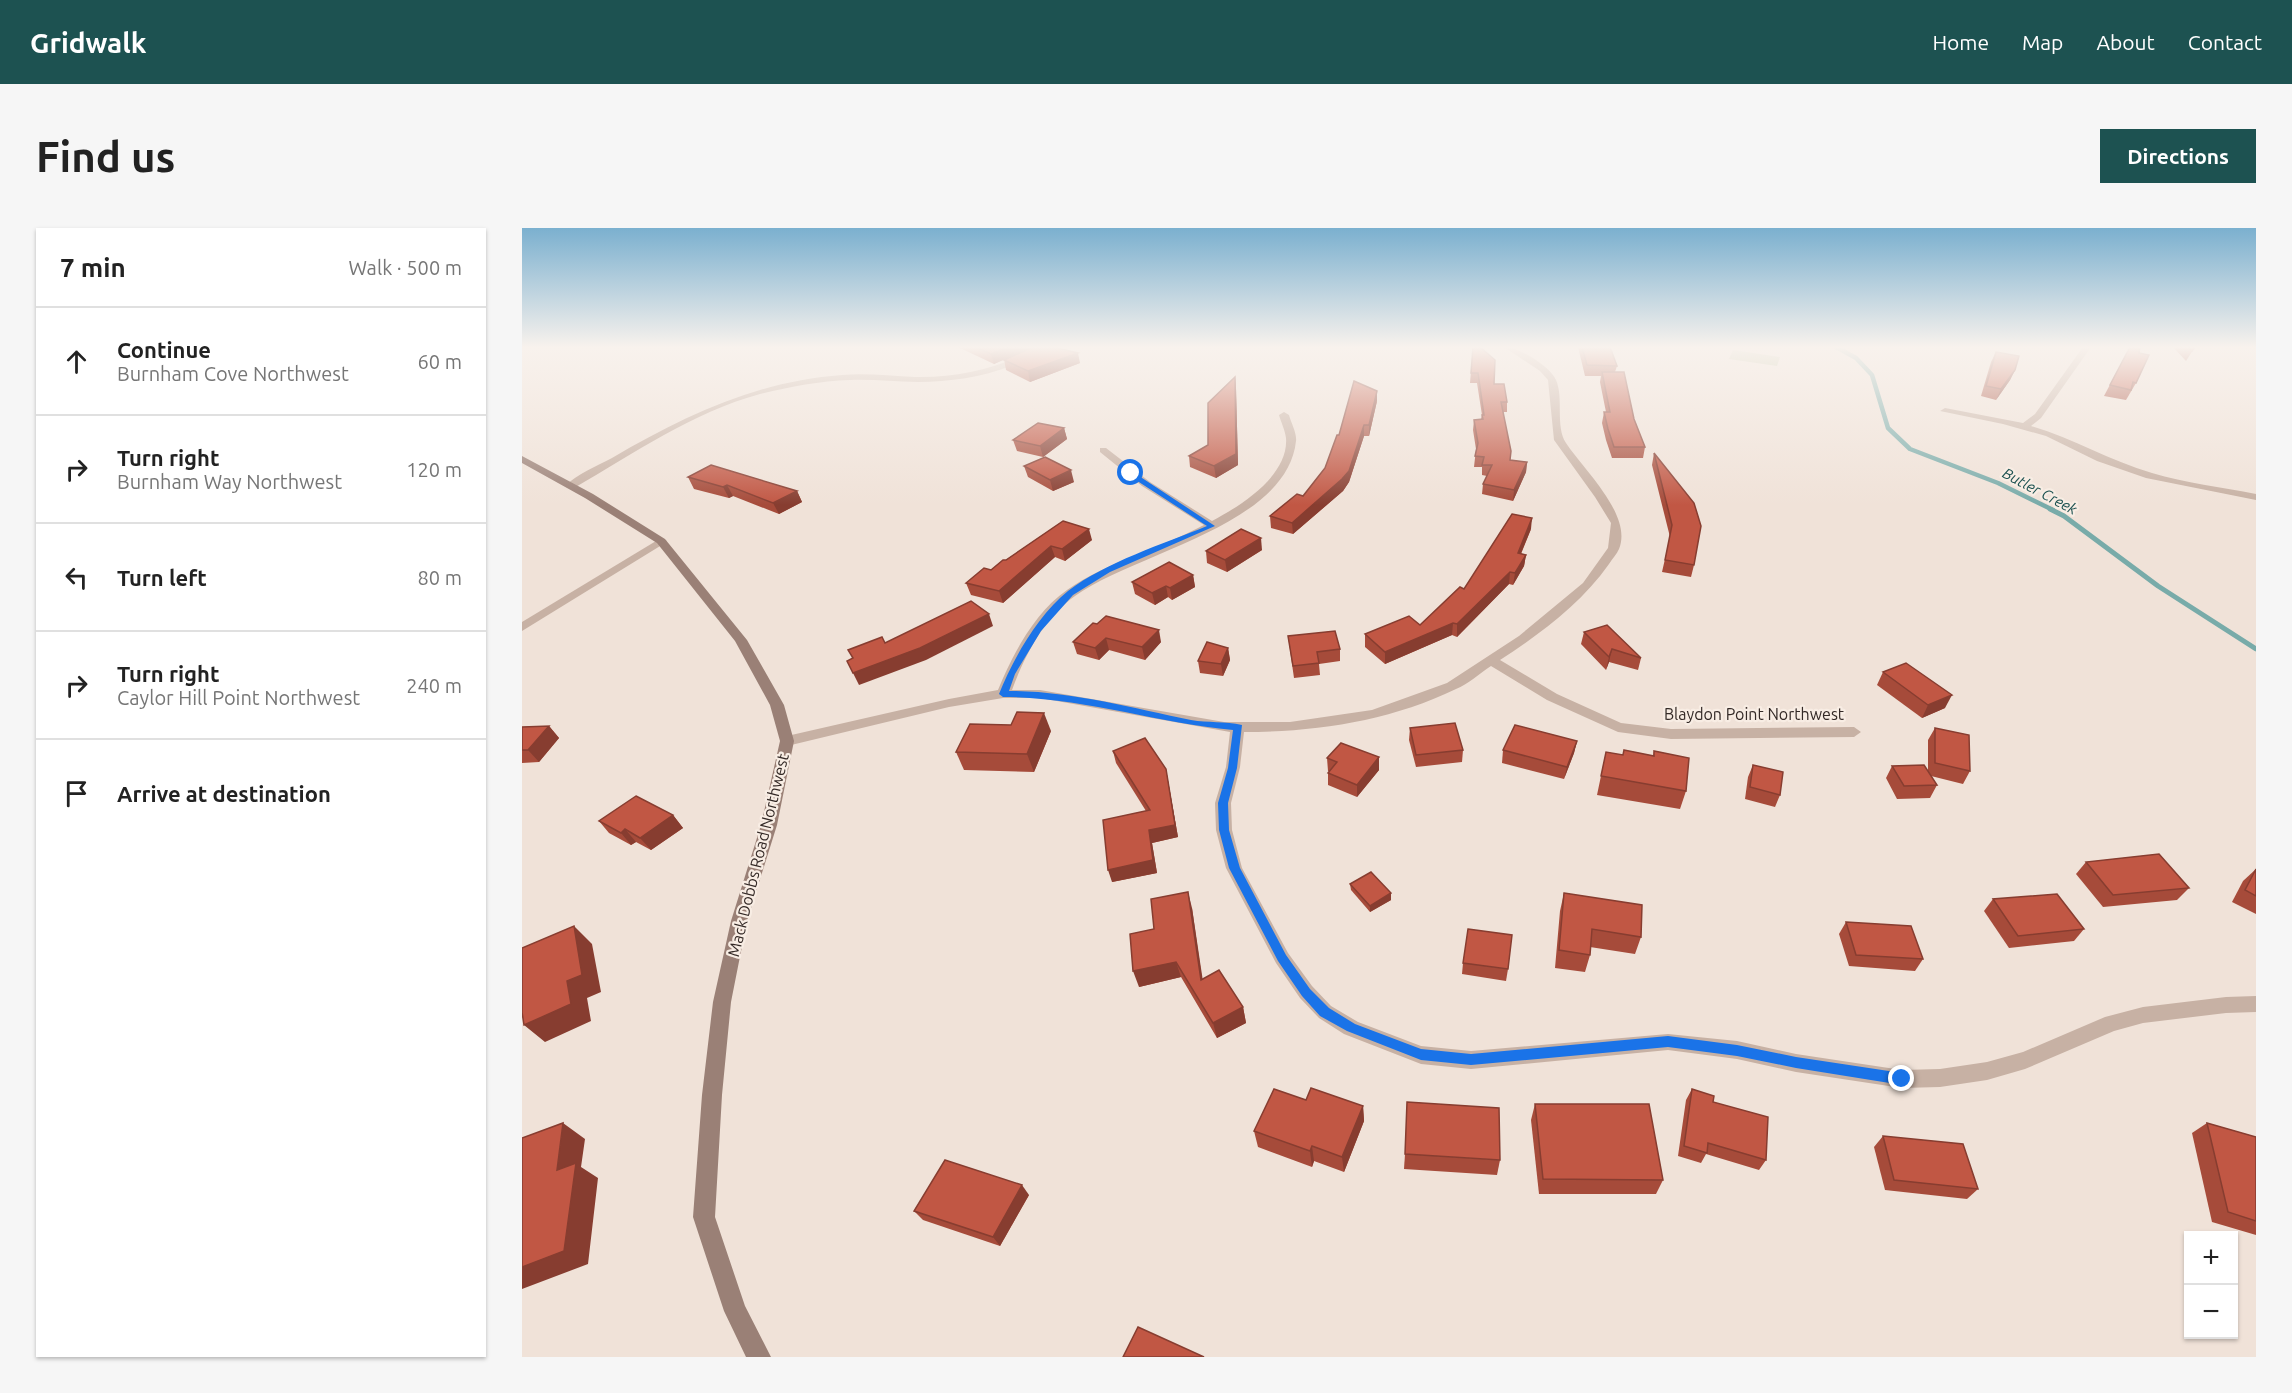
<!DOCTYPE html>
<html lang="en">
<head>
<meta charset="utf-8">
<style>
	body { margin:0; font-family:Ubuntu,sans-serif; background:#f6f6f6; color:#222 }
	.controls { position:absolute; right:18px; bottom:18px; display:grid; overflow:hidden; border-radius:0px; box-shadow:0 2px 4px #0004 }
	.controls button { width:54px; height:54px; display:grid; place-items:center; padding:0; border:0; border-bottom:2px solid #e0e0e0; background:#fff; color:#222; font:30px sans-serif }
	.stop { position:absolute; width:18px; height:18px; margin:-14px; border:4px solid #1a73e8; border-radius:50%; background:#fff }
	.stop.end { background:#1a73e8; border-color:#fff; box-shadow:0 2px 6px #0008 }
	.list { margin:0; padding:0; list-style:none }
	h2 { display:flex; justify-content:space-between; align-items:center; height:78px; margin:0; padding:0 24px; font-size:26px }
	h2 small { font-size:20px; font-weight:400; color:#767676 }
	.list li { display:grid; grid-template-columns:39px 1fr auto; gap:18px; align-items:center; box-sizing:border-box; height:108px; padding:0 24px; border-top:2px solid #e0e0e0 }
	.list b { display:block; font-size:22px; white-space:nowrap }
	.list p { margin:0; font-size:20px; white-space:nowrap; color:#767676 }
	.list em { font-size:20px; font-style:normal; color:#767676 }
	.icon { flex:none; width:33px; height:33px; fill:none; stroke:currentColor; stroke-width:2; stroke-linecap:round; stroke-linejoin:round }
	.map { position:relative; flex:none; width:1734px; height:1129px; overflow:hidden; border-radius:0px }
	header { display:flex; align-items:center; gap:36px; box-sizing:border-box; height:84px; padding:0 30px; background:#1d5251; color:#fff }
	header strong { font-size:28px }
	nav { display:flex; gap:33px; margin-inline-start:auto; font-size:21px }
	.intro { display:flex; align-items:center; justify-content:space-between; box-sizing:border-box; height:144px; padding:0 36px }
	h1 { margin:0; font-size:42px }
	.button { padding:15px 27px; border-radius:0px; background:#1d5251; color:#fff; font-size:21px; font-weight:700 }
	main { display:flex; gap:36px; padding:0 36px }
	aside { flex:1; background:#fff; border-radius:0px; box-shadow:0 2px 4px #0004 }
	.map>svg:first-child { display:block }
</style>
</head>
<body>
<header>
<strong>Gridwalk</strong>
<nav><a>Home</a><a>Map</a><a>About</a><a>Contact</a></nav>
</header>
<div class="intro"><h1>Find us</h1><a class="button">Directions</a></div>
<main>
<aside>
<h2>7 min<small>Walk · 500 m</small></h2>
<ul class="list">
<li><svg class="icon" aria-label="ahead" viewBox="0 0 24 24"><path d="M12 20V5M6 11l6-6 6 6"/></svg><div><b>Continue</b><p>Burnham Cove Northwest</p></div><em>60 m</em></li>
<li><svg class="icon" aria-label="right" viewBox="0 0 24 24"><path d="M7 20v-9h11M14 6l5 5-5 5"/></svg><div><b>Turn right</b><p>Burnham Way Northwest</p></div><em>120 m</em></li>
<li><svg class="icon" aria-label="left" viewBox="0 0 24 24"><path d="M17 20v-9H6M10 6l-5 5 5 5"/></svg><div><b>Turn left</b></div><em>80 m</em></li>
<li><svg class="icon" aria-label="right" viewBox="0 0 24 24"><path d="M7 20v-9h11M14 6l5 5-5 5"/></svg><div><b>Turn right</b><p>Caylor Hill Point Northwest</p></div><em>240 m</em></li>
<li><svg class="icon" aria-label="arrive" viewBox="0 0 24 24"><path d="M6 21V4h12l-3 4 3 4H6"/></svg><div><b>Arrive at destination</b></div></li>
</ul>
</aside>
<div class="map">
<svg width="1734" height="1129" viewBox="0 0 1734 1129">
	<rect width="100%" height="100%" fill="#f0e2d8"/>
	<path fill="#b5be99" d="M1211 122 1258 129 1255 138 1207 131Z"/>
	<g fill="none" stroke-linecap="round" stroke-linejoin="round">
		<path stroke="#78aba9" stroke-width="4.5" d="M1314 119 1334 130 1350 147 1366 200 1388 221 1476 255 1531 282"/>
		<path stroke="#78aba9" stroke-width="5" d="M1528 281 1542 288 1636 358 1734 421"/>
		<g fill="#c7b1a4" fill-rule="evenodd">
			<path d="M516 119H525C515 128 502 133 489 138 460 149 427 154 396 154 373 154 350 151 328 152 297 153 267 159 238 166 171 184 111 226 52 260L43 258C55 246 75 238 90 230 162 188 235 153 320 147 344 145 369 148 393 149 436 150 479 140 516 119Z"/>
			<path d="M982 119C995 118 1028 138 1034 152 1042 170 1033 198 1044 215 1061 241 1111 287 1097 321 1095 326 1090 331 1087 336 1059 376 1018 406 978 432L1035 466 1099 495 1149 501 1332 499 1339 504 1332 509 1149 511 1096 504 1025 472 969 438C957 446 946 456 934 461 868 493 794 504 722 504L718 539 709 575 710 602 720 640 766 725 790 758 809 778 836 794 899 818 949 823 1146 806 1215 813 1274 826 1380 842 1418 841 1465 834 1501 824 1583 789 1621 779 1704 769 1734 768V784L1704 785 1621 795 1592 803 1503 841 1465 852 1418 859 1380 860 1274 844 1215 831 1146 822 949 841 899 836 822 806 797 790 778 770 754 735 704 640 694 602 693 575 704 539 708 504 518 470H481L427 479 265 518 258 513 265 508 427 471 476 462C491 426 512 385 545 362 587 333 637 321 682 297L620 258 578 224V220H584L628 254 690 293C718 278 767 248 764 210 763 202 759 194 757 187L762 184 767 187C769 195 775 205 774 213 765 298 612 325 553 368 522 390 503 427 490 462H518L702 494H768L850 482 925 455 997 408 1061 355 1086 320 1089 295 1073 269 1032 212 1026 152 1018 143Z"/>
			<path d="M1561 119H1569L1519 190 1509 198C1551 210 1588 233 1630 245 1663 255 1700 259 1734 266V272L1624 250 1575 233 1524 208 1481 196 1418 183 1423 180 1501 195 1513 186Z"/>
			<path d="M139 310 145 313 143 315 0 403V394Z"/>
		</g>
		<path fill="#9a8076" fill-rule="evenodd" d="M0 228 71 266 143 311 225 412 262 477 272 513 255 597 225 693 209 774 200 867 193 989 223 1078 249 1129H224L202 1083 171 989 180 867 191 774 209 693 239 597 258 513 248 477 213 413 135 315 63 270 0 235Z"/>
	</g>
	<g fill="#a64b3a">
		<path d="M436 119H506V121L558 135 508 154 484 142 482 131 472 136Z"/>
		<path d="M951 119 972 156 985 174V184H981L988 232 1005 234 1004 244 991 273 960 266 961 256 965 248 960 247V239H952L954 221 951 202 952 192 959 191 960 187 955 155H948Z"/>
		<path d="M1056 119H1088L1095 138 1093 144 1123 219 1121 230H1090L1084 212 1080 195 1082 184H1084L1078 154 1079 148H1063Z"/>
		<path d="M1608 119 1617 125 1614 155 1604 172 1582 168Z"/>
		<path d="M1651 119H1673L1664 133Z"/>
		<path d="M1474 124 1493 142 1488 152 1474 172 1459 168 1469 134Z"/>
		<path d="M713 149 714 160 716 237 694 250 668 239 667 228 686 217Z"/>
		<path d="M855 173 847 208H842L827 254 821 263 771 306 749 300 748 288 781 268 803 240 817 207Z"/>
		<path d="M542 200 545 211 521 229 495 223 491 212Z"/>
		<path d="M1132 225 1172 337 1169 349 1140 344 1148 309 1130 237Z"/>
		<path d="M502 238 552 254 531 263 506 249Z"/>
		<path d="M166 249 275 263 280 274 257 286 211 268 207 270 172 261Z"/>
		<path d="M541 293 570 312 543 333 533 329 481 375 449 367 444 355 469 342Z"/>
		<path d="M1009 301 999 326 1004 327 1002 338 991 357 987 356 935 409 930 407 863 436 843 419V406L898 397 942 361Z"/>
		<path d="M740 322 705 344 685 335 684 323Z"/>
		<path d="M671 347 673 359 650 372 646 369 633 377 613 366 610 354Z"/>
		<path d="M571 395 639 414 623 432 587 422 577 432 555 426 551 414Z"/>
		<path d="M1062 404 1119 430 1116 442 1087 434 1084 442 1059 416Z"/>
		<path d="M766 408 818 421V433L797 436 798 447 772 450Z"/>
		<path d="M706 420 708 432 701 448 678 445 676 433Z"/>
		<path d="M1361 444 1423 480 1400 490 1355 457Z"/>
		<path d="M27 498 37 510 17 534 0 535V499Z"/>
		<path d="M888 500 941 522 940 534 894 539 887 512Z"/>
		<path d="M1413 500 1448 543 1441 556 1409 548 1415 557 1408 570 1375 571 1364 550 1370 538 1406 544V512Z"/>
		<path d="M529 503 512 544 442 542 434 524Z"/>
		<path d="M1055 513 1052 525 1042 551 980 535 981 522Z"/>
		<path d="M591 523 644 541 656 609 630 615 635 645 590 654 624 583 594 535Z"/>
		<path d="M1132 523 1164 563 1158 581 1075 567 1084 524 1100 527 1131 528Z"/>
		<path d="M857 529V542L835 569 806 557V545L807 543H806L805 530Z"/>
		<path d="M1231 537 1258 567 1253 579 1223 571 1226 549Z"/>
		<path d="M151 587 161 600 129 622 114 614 109 617 87 605 77 593Z"/>
		<path d="M1564 634 1667 660 1655 672 1581 679 1554 646Z"/>
		<path d="M1734 641V686L1710 674 1721 653Z"/>
		<path d="M828 656 869 672 848 684 829 662Z"/>
		<path d="M1042 665 1119 709 1113 726 1068 719V727L1063 744 1033 740 1038 683Z"/>
		<path d="M1471 671 1562 701 1552 713 1487 720 1462 683Z"/>
		<path d="M670 680 680 751 721 779 724 795 695 810 659 749 617 759 632 701Z"/>
		<path d="M1324 694 1401 731 1393 743 1327 738 1317 706Z"/>
		<path d="M941 735 986 741 984 753 940 746Z"/>
		<path d="M1170 861 1191 874 1244 932 1237 942 1184 926 1179 935 1156 928 1164 872Z"/>
		<path d="M784 872 841 878 842 893 822 944 792 933 790 939 736 919 732 903Z"/>
		<path d="M1013 876 1141 952 1134 966H1017L1009 892Z"/>
		<path d="M1685 895 1734 909V1007L1690 994 1670 905Z"/>
		<path d="M1361 908 1456 961 1445 971 1363 962 1352 919Z"/>
		<path d="M883 926 978 932 975 947 882 941Z"/>
		<path d="M507 967 478 1018 401 992 392 983Z"/>
	</g>
	<g fill="#873d30">
		<path d="M486 119H506L507 121 472 136 469 126Z"/>
		<path d="M556 125 558 135 508 154 506 143Z"/>
		<path d="M1493 142 1488 152 1474 172 1479 161Z"/>
		<path d="M713 149 714 160 716 237 694 250 692 238Z"/>
		<path d="M855 163V173L847 208V197Z"/>
		<path d="M842 197V208L827 254 821 263 771 306 770 295Z"/>
		<path d="M542 200 545 211 521 229 518 218Z"/>
		<path d="M1005 234 1004 244 991 273 992 262Z"/>
		<path d="M549 242 552 254 531 263 528 252Z"/>
		<path d="M205 257 211 268 207 270 201 259Z"/>
		<path d="M275 263 280 274 257 286 251 275Z"/>
		<path d="M1010 290 1009 301 994 337 996 325Z"/>
		<path d="M567 301 570 312 543 333 540 321Z"/>
		<path d="M739 310 740 322 705 344 703 332Z"/>
		<path d="M529 318 533 329 481 375 477 363Z"/>
		<path d="M1004 327 1002 338 991 357 993 345Z"/>
		<path d="M988 344 987 356 935 409V396Z"/>
		<path d="M671 347 673 359 650 372 648 360Z"/>
		<path d="M644 358 646 369 633 377 630 365Z"/>
		<path d="M467 386 471 398 404 432 337 457 331 445Z"/>
		<path d="M931 395 930 407 863 436V424Z"/>
		<path d="M637 402 639 414 623 432 620 419Z"/>
		<path d="M584 410 587 422 577 432 573 420Z"/>
		<path d="M706 420 708 432 701 448 699 436Z"/>
		<path d="M1090 421 1087 434 1084 442 1087 429Z"/>
		<path d="M1430 467 1423 480 1400 490 1406 477Z"/>
		<path d="M522 485 529 503 512 544 505 526Z"/>
		<path d="M27 498 37 510 17 534 6 522Z"/>
		<path d="M1055 513 1052 525 1042 551 1045 539Z"/>
		<path d="M857 529V542L835 569V557Z"/>
		<path d="M644 541 656 609 630 615 635 645 590 654 586 642 627 602Z"/>
		<path d="M151 587 161 600 129 622 118 610Z"/>
		<path d="M103 601 114 614 109 617 99 605Z"/>
		<path d="M666 664 670 680 683 767 679 752Z"/>
		<path d="M869 665V672L848 684V678Z"/>
		<path d="M52 698 70 716 79 764 65 770 69 793 23 814 2 797 45 753Z"/>
		<path d="M654 734 659 749 617 759 611 743Z"/>
		<path d="M721 779 724 795 695 810 691 795Z"/>
		<path d="M841 878 842 893 822 944 820 929Z"/>
		<path d="M41 895 63 911 59 939 76 950 66 1036 0 1061V1039L35 942Z"/>
		<path d="M790 918 792 933 790 939 788 923Z"/>
		<path d="M500 957 507 967 478 1018 471 1009Z"/>
	</g>
	<g fill="#c15744" stroke="#873d30" stroke-width="1.5">
		<path d="M454 119H486L469 126Z"/>
		<path d="M511 119H531L556 125 506 143 482 132Z"/>
		<path d="M951 119H958L973 132 972 156H982L985 174H979L989 223 988 232 1005 234 992 262 961 256 970 237H960L962 229 953 228 956 215 952 192 961 191 960 187H962L956 145H949Z"/>
		<path d="M1060 119H1088L1095 138 1065 137Z"/>
		<path d="M1608 119H1618L1617 125 1627 127 1614 155 1611 154 1609 162 1588 157Z"/>
		<path d="M1666 119H1673L1670 123Z"/>
		<path d="M1474 124 1497 128 1493 142 1479 161 1464 158Z"/>
		<path d="M1080 144H1102L1112 191 1123 219H1092L1086 201 1082 184H1088Z"/>
		<path d="M713 149 714 226 692 238 667 228 686 217V175Z"/>
		<path d="M832 153 855 163 847 197H842L827 243 820 251 770 295 748 288 775 266 781 268 803 240 815 207H817Z"/>
		<path d="M516 195 542 200 518 218 491 212Z"/>
		<path d="M1132 225 1172 275 1179 298 1172 337 1143 332 1150 297Z"/>
		<path d="M523 229 549 242 528 252 502 238Z"/>
		<path d="M189 237 275 263 251 275 205 257 201 259 166 249Z"/>
		<path d="M990 286 1010 290 996 325 1004 327 993 345 988 344 935 396 931 395 863 424 843 406 887 388 898 397 938 359 942 361Z"/>
		<path d="M541 293 567 301 540 321 529 318 477 363 444 355 462 340 469 342 481 332H484Z"/>
		<path d="M719 301 739 310 703 332 684 323Z"/>
		<path d="M647 334 671 347 648 360 644 358 630 365 610 354Z"/>
		<path d="M449 373 467 386 398 420 331 445 325 433 331 430 326 422 360 409 363 415Z"/>
		<path d="M584 388 637 402 620 419 584 410 573 420 551 414 571 395 575 396Z"/>
		<path d="M1085 397 1119 430 1090 421 1087 429 1062 404Z"/>
		<path d="M813 403 818 421 795 424 797 435 771 438 766 408Z"/>
		<path d="M685 414 706 420 699 436 676 433Z"/>
		<path d="M1384 435 1430 467 1406 477 1361 444Z"/>
		<path d="M495 484 522 485 505 526 434 524 448 496 489 497Z"/>
		<path d="M933 495 941 522 894 527 888 500Z"/>
		<path d="M993 497 1055 513 1045 539 981 522Z"/>
		<path d="M27 498 6 522H0V499Z"/>
		<path d="M1413 500 1447 507 1448 543 1413 535Z"/>
		<path d="M623 510 644 541 653 597 627 602 631 632 586 642 581 592 628 582 591 523Z"/>
		<path d="M819 515 857 529 835 557 806 545 815 534 805 530Z"/>
		<path d="M1102 522 1132 528V523L1167 530 1164 563 1079 548 1084 524 1101 527Z"/>
		<path d="M1231 537 1261 544 1258 567 1228 559Z"/>
		<path d="M1402 537 1415 557 1382 558 1370 538Z"/>
		<path d="M114 568 151 587 118 610 103 601 99 605 77 593Z"/>
		<path d="M1637 626 1667 660 1591 667 1564 634Z"/>
		<path d="M1734 641V668L1723 662Z"/>
		<path d="M849 644 869 665 848 678 828 656Z"/>
		<path d="M666 664 679 752 697 742 721 779 691 795 654 734 611 743 608 706 632 701 629 671Z"/>
		<path d="M1042 665 1120 677 1119 709 1070 701 1068 727 1037 722Z"/>
		<path d="M1535 666 1562 701 1496 708 1471 671Z"/>
		<path d="M1324 694 1389 698 1401 731 1334 727Z"/>
		<path d="M52 698 60 747 45 753 49 776 2 797 0 784V720Z"/>
		<path d="M946 701 990 707 986 741 941 735Z"/>
		<path d="M789 860 841 878 820 929 790 918 788 923 732 903 752 861 784 872Z"/>
		<path d="M1170 861 1192 868 1191 874 1246 889 1244 932 1186 915 1185 925 1162 918Z"/>
		<path d="M885 874 977 880 978 932 883 926Z"/>
		<path d="M1013 876H1127L1141 952 1021 951Z"/>
		<path d="M41 895 35 942 54 935 42 1023 0 1039V910Z"/>
		<path d="M1685 895 1734 909V993L1706 984Z"/>
		<path d="M1361 908 1441 916 1456 961 1372 952Z"/>
		<path d="M423 932 500 957 471 1009 392 983Z"/>
		<path d="M616 1099 682 1129H601Z"/>
	</g>
	<linearGradient id="sky" x2="0" y2="1"><stop stop-color="#7bb0cf"/><stop offset="0.43" stop-color="#f8f2ed"/><stop offset="1" stop-color="#f8f2ed" stop-opacity="0"/></linearGradient>
	<rect width="1734" height="277" fill="url(#sky)"/>
	<path fill="#1a73e8" d="M606 244H611L693 298 588 344 551 367 519 403 493 446 487 463C549 463 609 480 669 492 686 495 703 493 720 497L715 540 706 575 707 602 718 640 764 727 788 761 807 780 833 796 899 821 949 826 1146 808 1215 817 1274 829 1380 845 1386 851 1384 855 1380 857 1274 840 1215 828 1146 819 949 837 899 832 825 803 798 788 780 768 756 733 707 640 697 602 696 575 706 540 711 502C634 495 560 469 481 469L477 466C491 431 516 387 546 363 584 334 641 316 685 298L606 247Z"/>
	<g text-anchor="middle" dominant-baseline="central" stroke-width="4.5" stroke-linejoin="round" paint-order="stroke">
		<g font-size="15" font-style="italic" fill="#1d5251" stroke="#f8ede4">
			<text transform="translate(1518 263) rotate(28)">Butler Creek</text>
		</g>
		<g font-size="16" fill="#332926" stroke="#f8ede4">
			<text x="1232" y="486">Blaydon Point Northwest</text>
			<text transform="translate(236 627) rotate(-76)">Mack Dobbs Road Northwest</text>
		</g>
	</g>
</svg>
<div class="controls">
<button>+</button>
<button>−</button>
</div>
<div class="stop" style="left:609px;top:245px"></div>
<div class="stop end" style="left:1380px;top:851px"></div>
</div>
</main>
</body>
</html>
